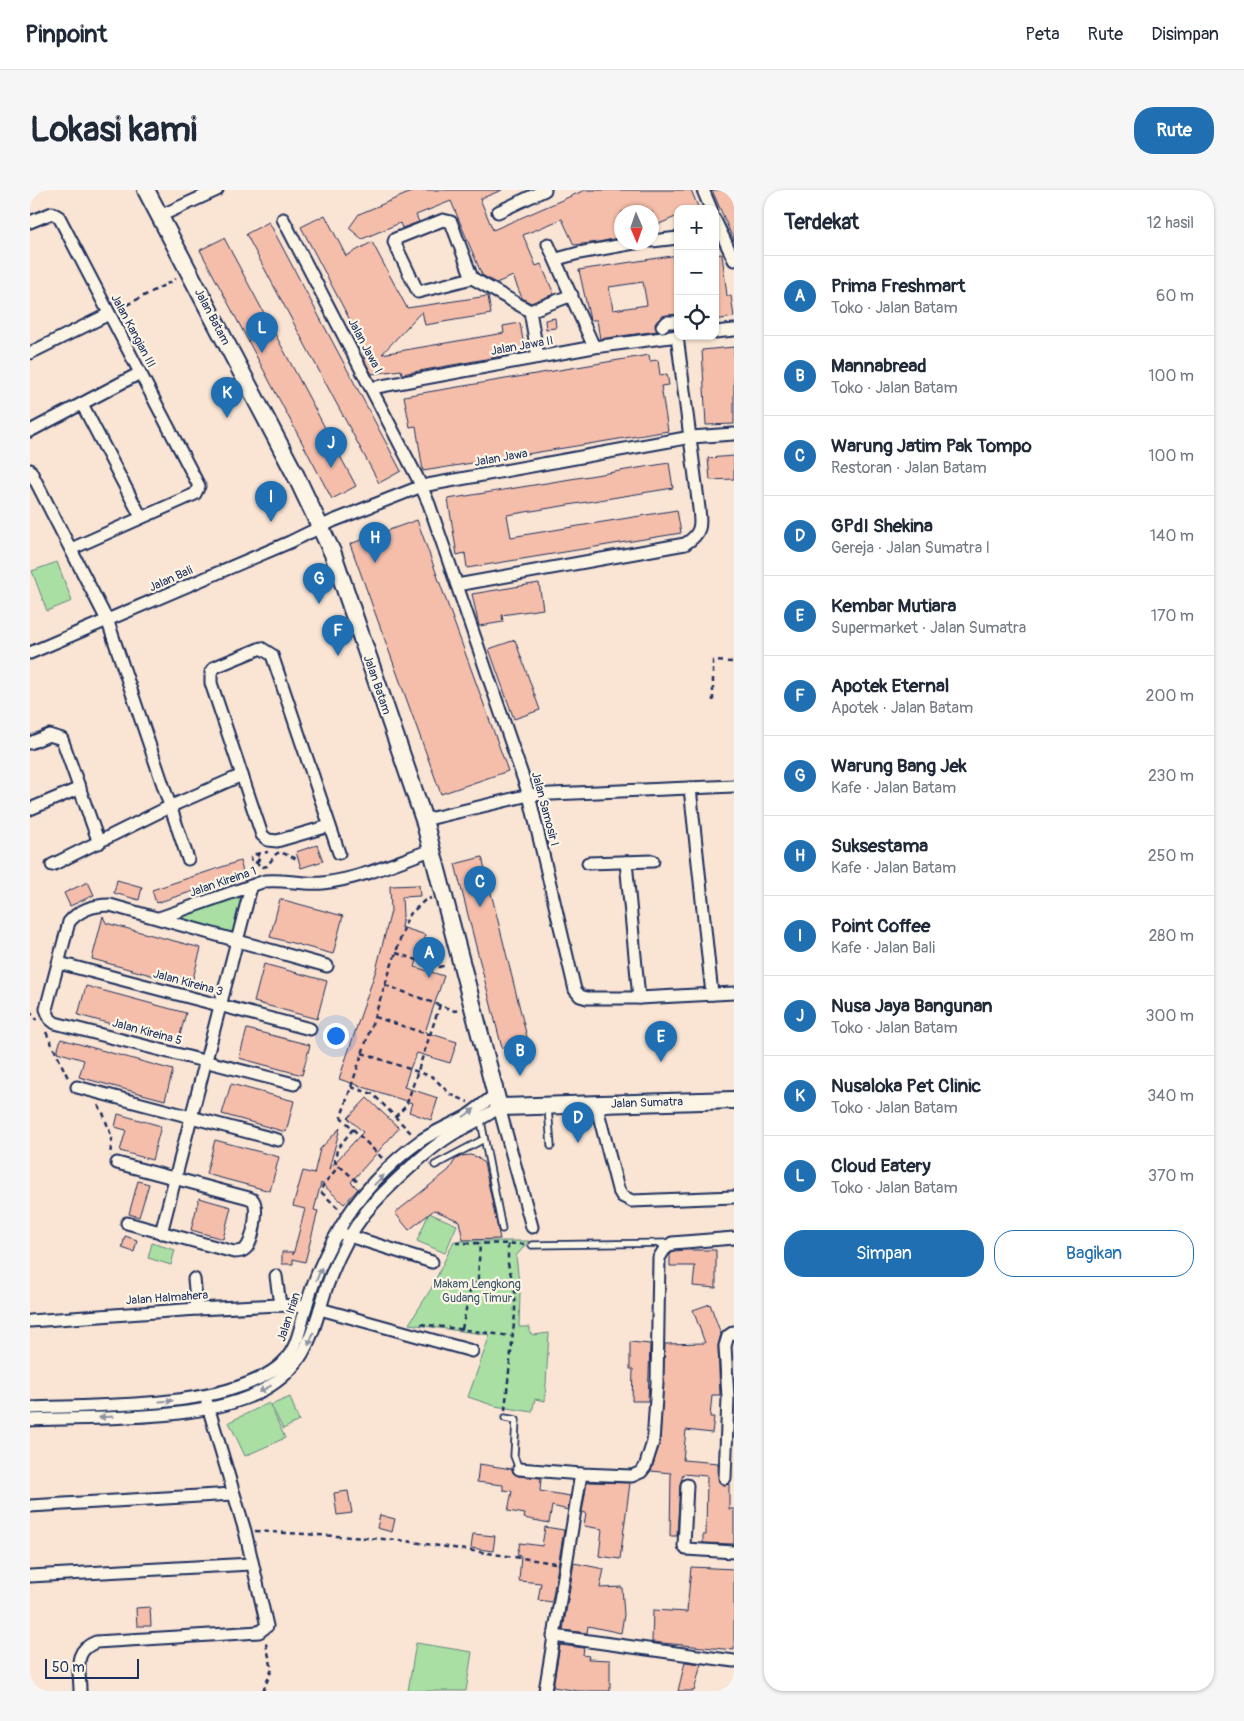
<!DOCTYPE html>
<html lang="id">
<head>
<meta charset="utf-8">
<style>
	body { margin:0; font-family:Pangolin,sans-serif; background:#f6f6f7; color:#1f2937 }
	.controls { position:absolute; right:15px; top:15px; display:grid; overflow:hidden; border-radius:10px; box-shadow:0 1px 4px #0004 }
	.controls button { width:45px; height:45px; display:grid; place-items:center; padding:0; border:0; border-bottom:1px solid #e0e1e3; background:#fff; color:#1f2937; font:25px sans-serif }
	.compass { position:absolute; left:584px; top:15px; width:45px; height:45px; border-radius:50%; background:#fff; box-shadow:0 1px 4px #0004; rotate:178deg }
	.scale { position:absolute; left:15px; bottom:12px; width:94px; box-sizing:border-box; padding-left:5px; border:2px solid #1b2f5e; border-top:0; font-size:14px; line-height:18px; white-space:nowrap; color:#1b2f5e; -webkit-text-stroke:4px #fcf5e5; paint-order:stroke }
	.you { position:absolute; left:305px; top:845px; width:18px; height:18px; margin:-12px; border:4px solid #fff; border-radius:50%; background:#1a73e8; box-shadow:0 0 0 8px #1a73e833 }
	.badge { display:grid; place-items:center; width:32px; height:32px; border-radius:50%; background:#1f6fb2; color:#fff; font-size:16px; font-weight:700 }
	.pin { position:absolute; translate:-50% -41px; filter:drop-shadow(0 1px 2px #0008) }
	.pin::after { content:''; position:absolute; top:26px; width:18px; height:15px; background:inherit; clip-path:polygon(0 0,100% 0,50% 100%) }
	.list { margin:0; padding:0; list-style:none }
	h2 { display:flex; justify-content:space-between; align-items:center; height:65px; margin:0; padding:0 20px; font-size:21px }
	h2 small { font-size:16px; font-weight:400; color:#747a83 }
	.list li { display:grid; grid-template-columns:32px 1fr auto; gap:15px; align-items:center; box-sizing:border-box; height:80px; padding:0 20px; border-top:1px solid #e0e1e3 }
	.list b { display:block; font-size:19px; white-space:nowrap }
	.list p { margin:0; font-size:16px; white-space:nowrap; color:#747a83 }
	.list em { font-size:16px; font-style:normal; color:#747a83 }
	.actions { display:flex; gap:10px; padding:15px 20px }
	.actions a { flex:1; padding:11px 0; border:1px solid #1f6fb2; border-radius:20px; text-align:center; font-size:18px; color:#1f6fb2 }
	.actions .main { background:#1f6fb2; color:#fff }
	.icon { flex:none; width:28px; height:28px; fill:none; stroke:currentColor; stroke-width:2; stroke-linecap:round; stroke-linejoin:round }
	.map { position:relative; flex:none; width:704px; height:1501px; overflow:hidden; border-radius:20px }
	header { display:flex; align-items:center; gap:30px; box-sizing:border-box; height:70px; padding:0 25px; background:#fff; border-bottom:1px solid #e0e1e3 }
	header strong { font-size:24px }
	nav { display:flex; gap:28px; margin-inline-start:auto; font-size:18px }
	.intro { display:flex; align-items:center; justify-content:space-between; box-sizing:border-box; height:120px; padding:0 30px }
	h1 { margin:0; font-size:35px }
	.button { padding:12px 22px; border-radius:20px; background:#1f6fb2; color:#fff; font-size:18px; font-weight:700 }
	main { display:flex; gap:30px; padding:0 30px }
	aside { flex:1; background:#fff; border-radius:20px; box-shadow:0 1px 4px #0004 }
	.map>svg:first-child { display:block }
</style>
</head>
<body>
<header>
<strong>Pinpoint</strong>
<nav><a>Peta</a><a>Rute</a><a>Disimpan</a></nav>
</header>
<div class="intro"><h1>Lokasi kami</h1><a class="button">Rute</a></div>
<main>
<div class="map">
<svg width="704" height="1501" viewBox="0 0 704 1501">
	<rect width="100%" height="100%" fill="#fae4d3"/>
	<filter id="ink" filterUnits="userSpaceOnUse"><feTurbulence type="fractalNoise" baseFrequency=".02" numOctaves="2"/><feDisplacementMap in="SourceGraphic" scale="10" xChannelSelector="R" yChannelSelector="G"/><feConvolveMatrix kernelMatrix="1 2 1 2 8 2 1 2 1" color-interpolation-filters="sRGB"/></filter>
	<g filter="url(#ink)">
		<g fill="#a9dfa3" stroke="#628780">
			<path d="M27 372 42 411 17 421 2 381Z"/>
			<path d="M209 707 211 711 203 740 199 743 146 729V727Z"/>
			<path d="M399 1023 427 1035 415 1063 387 1051Z"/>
			<path d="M424 1051H499L486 1066 490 1102 489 1137H500V1143L504 1145 519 1143 515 1211 505 1209 502 1222 465 1216 438 1207 460 1145 379 1134 401 1099Z"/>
			<path d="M122 1053 145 1060 141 1075 118 1068Z"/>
			<path d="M260 1207 269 1231 253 1239 241 1215Z"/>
			<path d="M239 1213 255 1248 215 1266 199 1232Z"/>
			<path d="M386 1453 442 1462 436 1501H378Z"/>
		</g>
		<g fill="#f5beaa" stroke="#1b2f5e" fill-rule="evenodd">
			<path d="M386 0H472L450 9 463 40 555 0H661L669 19H648V26L622 37V22H592V47L569 52 544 55 532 29 493 45 506 76 511 74 524 104 501 113 492 108 483 86 466 93 452 85 421 11 386 25 389 32 372 38 370 33 332 49 319 38 329 24Z"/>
			<path d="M682 0H704V51Z"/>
			<path d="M295 25 316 66 342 52 377 118 458 106 461 124 395 135 392 121 352 164 474 143 473 136 490 133 495 162 372 184 371 180 342 184 335 172 332 153 271 37Z"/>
			<path d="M239 32 371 281 349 293 216 44Z"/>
			<path d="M194 48 326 296 302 309 170 60Z"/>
			<path d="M692 64 697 106H701L704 127 685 130V65Z"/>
			<path d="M648 65V124L632 126 625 134 627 141 570 149 567 130H560L549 80ZM613 92 617 115 583 120 579 97Z"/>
			<path d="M525 128 526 138 516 139 515 130Z"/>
			<path d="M704 157V234L676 235 672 160Z"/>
			<path d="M619 165 620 171 628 170 630 185 637 184 639 195 631 196 638 241 393 281 386 236 380 237 374 206Z"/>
			<path d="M704 266V289L680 290 678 268Z"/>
			<path d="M639 273 643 298 477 325 481 347 647 320 651 343 437 378 435 363 427 365 418 309Z"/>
			<path d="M387 330 478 581 411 604 320 354Z"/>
			<path d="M509 393 513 419 472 425 473 432 449 436 442 404Z"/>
			<path d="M485 450 510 520 484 529 459 459Z"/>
			<path d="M287 655 293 671 271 678 266 662Z"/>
			<path d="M452 667 498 851 472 858 425 674Z"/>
			<path d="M210 671 214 685 126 713 122 700Z"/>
			<path d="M87 690 112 697 109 710 84 703Z"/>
			<path d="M58 692 64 705 40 716 34 703Z"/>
			<path d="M389 695 390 706 372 707 373 726 371 737 396 745 385 777 414 786 395 842 427 852 420 873 387 863 381 876 374 897 408 908 401 930 379 922 382 913 309 889 346 780 361 721 360 696Z"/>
			<path d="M250 709 313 726 303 764 240 747Z"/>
			<path d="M73 726 76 733 171 758 161 796 62 769Z"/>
			<path d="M234 774 297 791 287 829 224 812Z"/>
			<path d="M56 796 156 823 148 852 48 825Z"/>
			<path d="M217 839 280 855 272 885 209 868Z"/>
			<path d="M31 849 143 880 135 910 49 887 54 870 27 862Z"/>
			<path d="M201 894 264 911 256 942 192 924Z"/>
			<path d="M337 908 369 938 321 992 328 999 314 1014 291 993 284 1020 288 1021 275 1072 263 1069V1074H252V1062H263V1065L275 1019 263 1016 273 981 284 984 290 959 310 938 299 979 333 942 318 928Z"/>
			<path d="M88 924 131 936 122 970 90 961 96 940 85 937Z"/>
			<path d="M185 950 249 967 240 1001 176 984Z"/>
			<path d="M440 965 447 967 454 973 470 1049 433 1050 429 1031 404 1020 379 1040 365 1023 419 980 425 970 432 966Z"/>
			<path d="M108 991 119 994 109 1027 99 1024Z"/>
			<path d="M169 1008 201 1017 193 1049 161 1040Z"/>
			<path d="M95 1046 107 1050 104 1062 92 1058Z"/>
			<path d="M657 1060H686V1098L663 1096 665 1076H640V1065L644 1061Z"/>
			<path d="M680 1114 691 1144 688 1156 690 1205H682L680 1227H684L682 1243 656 1240 653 1270 688 1273 689 1292 694 1295 699 1294V1319H704V1354L673 1353V1345H676L677 1286 653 1284 650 1295 647 1346H640L641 1283 621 1281 630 1253 635 1154 675 1153 663 1120Z"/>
			<path d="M600 1152 620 1154 618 1211H602L603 1179H600Z"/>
			<path d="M449 1274 482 1279 488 1286 511 1288 510 1301 540 1306 538 1320 522 1316 519 1333 494 1328 495 1324 478 1321 482 1301 473 1300V1295L447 1292Z"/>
			<path d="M557 1292 600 1293 590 1369 569 1366 572 1339 554 1336 556 1323 552 1322Z"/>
			<path d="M318 1301 322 1323 307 1325 304 1303Z"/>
			<path d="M350 1325 365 1329 362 1342 347 1338Z"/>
			<path d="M515 1337 534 1340 522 1412 508 1410 511 1393 489 1391 491 1366 487 1365 490 1353 512 1356Z"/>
			<path d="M443 1344 465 1346 463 1361 441 1358Z"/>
			<path d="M544 1373 574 1379 570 1398 592 1397 594 1425 591 1443 558 1436 557 1443 533 1440Z"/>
			<path d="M661 1377 704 1379V1460L622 1452 623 1420 657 1422Z"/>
			<path d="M120 1417 121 1436H107L106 1418Z"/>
			<path d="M530 1455 554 1458 553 1465 559 1466 558 1469 580 1470V1501H548L523 1497Z"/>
			<path d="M655 1472 671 1474 664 1501H648Z"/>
		</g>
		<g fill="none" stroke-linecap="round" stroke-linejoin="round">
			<defs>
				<g id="lane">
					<path d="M518 918 521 956"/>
					<path d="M451 931 472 1039"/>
					<path d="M405 975 454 949"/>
					<path d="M502 1055 640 1053"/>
					<path d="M475 1228 486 1230 484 1266 489 1279"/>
				</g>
				<g id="street">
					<path d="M673 0 681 19"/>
					<path d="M468 22 515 0"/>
					<path d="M130 26 187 0"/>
					<path d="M253 29 387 287 399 314 499 605 545 800 550 806 557 808H609L704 803"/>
					<path d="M413 30 421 32 442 88 388 102 364 52 365 49Z"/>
					<path d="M685 30 704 70"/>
					<path d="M0 32 22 23 29 27 169 296 165 304 41 359"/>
					<path d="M622 51 648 48"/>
					<path d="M518 54 564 157"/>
					<path d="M527 69 549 63 610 52"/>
					<path d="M442 88 500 121 508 167"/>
					<path d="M500 121 542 105"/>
					<path d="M632 136 637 132H648"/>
					<path d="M685 142 704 140"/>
					<path d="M0 163 79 124"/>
					<path d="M341 198 564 157 648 146"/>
					<path d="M52 214 111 327"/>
					<path d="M0 241 110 183"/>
					<path d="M0 280 78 432 158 669"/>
					<path d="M427 395 655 354C675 342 670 331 668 310L647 146"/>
					<path d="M0 463 260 352 303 331 392 296 661 247 704 244"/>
					<path d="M0 553 19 545 32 549 69 653"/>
					<path d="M660 598 682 804"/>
					<path d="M0 619 50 598"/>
					<path d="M394 630 499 605 704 596"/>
					<path d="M299 636 247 651 238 650 232 645 181 493V482L185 477 231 458 242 465 309 663"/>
					<path d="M596 672 609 808"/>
					<path d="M558 673 623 671"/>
					<path d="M22 675 139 617 212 585"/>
					<path d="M129 728 235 691C255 689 273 695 293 693 330 689 367 672 401 660"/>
					<path d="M29 773 280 839"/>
					<path d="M264 894 25 833 20 829 16 819 39 732C49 720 64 715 80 715L297 776"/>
					<path d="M47 897 248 950"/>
					<path d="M566 914 588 999 592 1006 602 1011 704 1007"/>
					<path d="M87 973 219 1008 223 1010C229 1018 223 1053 215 1059 212 1062 208 1062 204 1062L97 1033"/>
					<path d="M131 1043 221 697"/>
					<path d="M313 1044 402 1072"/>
					<path d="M246 1086 250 1115"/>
					<path d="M164 1089 167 1119"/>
					<path d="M290 1119 442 1161"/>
					<path d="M0 1131 167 1119 250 1115 276 1117"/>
					<path d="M0 1218C67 1215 194 1219 248 1177 268 1161 269 1140 276 1117 283 1091 295 1064 309 1040 327 1007 359 973 390 951 405 941 421 935 437 926 446 920 455 912 464 906"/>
					<path d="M0 1230C66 1227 178 1232 235 1199 278 1174 282 1143 296 1099 305 1073 319 1044 336 1022 354 1000 396 961 420 946 436 936 453 929 469 917L502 1037"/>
					<path d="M489 1279 551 1284 602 1286 611 1282 615 1277 623 1252 627 1193 629 1068 634 1060 642 1053 704 1048"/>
					<path d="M695 1288 698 1208 695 1156 698 1146 704 1142"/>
					<path d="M657 1295 654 1356 656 1359 704 1362"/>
					<path d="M0 1316 203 1304"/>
					<path d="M0 1386 221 1374"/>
					<path d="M523 1446 704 1471"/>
					<path d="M50 1501C50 1479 42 1461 66 1452L229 1442 237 1436 215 1341 177 1213"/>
					<path d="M515 1501 551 1284"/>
				</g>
				<path id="secondary" d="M116 0 266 286 303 364 394 630 469 917 704 910"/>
			</defs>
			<use href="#lane" stroke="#1b2f5e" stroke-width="9"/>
			<use href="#street" stroke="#1b2f5e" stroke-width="15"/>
			<use href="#secondary" stroke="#1b2f5e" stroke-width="20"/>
			<g stroke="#1b2f5e" stroke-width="2.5" stroke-dasharray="5 4" stroke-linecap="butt">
				<path d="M89 119 146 89"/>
				<path d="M683 511V471L704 472"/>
				<circle cx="225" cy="668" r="4"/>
				<path d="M226 664 238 662"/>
				<path d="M225 672 233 677 237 676 246 664 250 662 267 669"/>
				<path d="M366 763 409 777 417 775"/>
				<path d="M355 795 425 821 429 820"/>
				<path d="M0 821 7 830"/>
				<path d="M345 827 400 845"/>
				<path d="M16 842 39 890"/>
				<path d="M332 863 403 887 420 904 438 912"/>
				<path d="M321 897 343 904 382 944"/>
				<path d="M68 915 73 923 82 948 80 966"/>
				<path d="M365 927 376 916 410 815"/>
				<path d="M323 939 307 959 305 972 329 993"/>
				<path d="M352 968 311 927 378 726 394 711 401 708"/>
				<path d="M308 1018 291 1002 293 995 309 976"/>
				<path d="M426 1053 494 1054"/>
				<path d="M391 1134 481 1146"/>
				<path d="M432 1139 441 1095 448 1090 450 1053"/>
				<path d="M475 1220 485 1124V1100L478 1074V1053"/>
				<path d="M225 1341 369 1350 525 1373"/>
				<path d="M233 1501 242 1479 235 1450"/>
			</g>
			<use href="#lane" stroke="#fcf5e5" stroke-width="5.5"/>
			<use href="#street" stroke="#fcf5e5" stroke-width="11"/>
			<use href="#secondary" stroke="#fcf5e5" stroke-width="16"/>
		</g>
		<defs><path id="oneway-solid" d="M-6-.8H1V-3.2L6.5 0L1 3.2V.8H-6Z" transform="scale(1.25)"/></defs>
		<g fill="#8c92a2">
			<use href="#oneway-solid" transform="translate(439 923) rotate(-35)"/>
			<use href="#oneway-solid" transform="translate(349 990) rotate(-46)"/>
			<use href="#oneway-solid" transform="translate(289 1084) rotate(-68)"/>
			<use href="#oneway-solid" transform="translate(281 1149) rotate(112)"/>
			<use href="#oneway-solid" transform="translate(235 1199) rotate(152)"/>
			<use href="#oneway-solid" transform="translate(136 1211) rotate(-3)"/>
			<use href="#oneway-solid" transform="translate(76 1227) rotate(177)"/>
		</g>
	</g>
	<g text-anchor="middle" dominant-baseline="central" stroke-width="4.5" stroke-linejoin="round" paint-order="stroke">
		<g font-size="12" fill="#1b2f5e" stroke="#fcf5e5">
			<text transform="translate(182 127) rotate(62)">Jalan Batam</text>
			<text transform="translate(103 141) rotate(62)">Jalan Kangian III</text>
			<text transform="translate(335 156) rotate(62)">Jalan Jawa I</text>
			<text transform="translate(492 156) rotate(-10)">Jalan Jawa II</text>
			<text transform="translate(471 268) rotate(-10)">Jalan Jawa</text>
			<text transform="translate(141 389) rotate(-24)">Jalan Bali</text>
			<text transform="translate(347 495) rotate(71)">Jalan Batam</text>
			<text transform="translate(515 619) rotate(75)">Jalan Samosir I</text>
			<text transform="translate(193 692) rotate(-19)">Jalan Kireina 1</text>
			<text transform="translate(158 793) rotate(15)">Jalan Kireina 3</text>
			<text transform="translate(117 842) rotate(15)">Jalan Kireina 5</text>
			<text transform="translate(617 913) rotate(-2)">Jalan Sumatra</text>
			<text transform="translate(137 1108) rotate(-4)">Jalan Halmahera</text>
			<text transform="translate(259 1127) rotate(-72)">Jalan Irian</text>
		</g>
		<g font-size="12" fill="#3e5b6f" stroke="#fcf5e5">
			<text x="447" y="1094">Makam Lengkong<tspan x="447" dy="14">Gudang Timur</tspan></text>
		</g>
	</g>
</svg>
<div class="controls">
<button>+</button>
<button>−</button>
<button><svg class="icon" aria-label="locate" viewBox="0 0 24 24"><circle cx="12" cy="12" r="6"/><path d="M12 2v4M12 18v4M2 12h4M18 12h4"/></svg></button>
</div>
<svg class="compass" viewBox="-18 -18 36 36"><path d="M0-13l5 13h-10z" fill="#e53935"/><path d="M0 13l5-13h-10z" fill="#747a83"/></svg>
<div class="scale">50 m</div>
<div class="you"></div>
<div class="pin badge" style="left:399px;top:788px">A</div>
<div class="pin badge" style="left:490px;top:886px">B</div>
<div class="pin badge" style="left:450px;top:717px">C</div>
<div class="pin badge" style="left:548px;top:953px">D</div>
<div class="pin badge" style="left:631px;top:872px">E</div>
<div class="pin badge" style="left:308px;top:466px">F</div>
<div class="pin badge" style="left:289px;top:414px">G</div>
<div class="pin badge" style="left:345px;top:373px">H</div>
<div class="pin badge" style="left:241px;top:332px">I</div>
<div class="pin badge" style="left:301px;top:278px">J</div>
<div class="pin badge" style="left:197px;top:228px">K</div>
<div class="pin badge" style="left:232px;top:163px">L</div>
</div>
<aside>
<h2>Terdekat<small>12 hasil</small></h2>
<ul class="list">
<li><span class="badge">A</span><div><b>Prima Freshmart</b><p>Toko · Jalan Batam</p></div><em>60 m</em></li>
<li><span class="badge">B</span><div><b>Mannabread</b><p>Toko · Jalan Batam</p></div><em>100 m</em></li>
<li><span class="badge">C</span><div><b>Warung Jatim Pak Tompo</b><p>Restoran · Jalan Batam</p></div><em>100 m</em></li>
<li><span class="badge">D</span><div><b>GPdI Shekina</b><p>Gereja · Jalan Sumatra I</p></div><em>140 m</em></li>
<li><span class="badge">E</span><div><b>Kembar Mutiara</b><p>Supermarket · Jalan Sumatra</p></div><em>170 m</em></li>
<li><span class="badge">F</span><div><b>Apotek Eternal</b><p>Apotek · Jalan Batam</p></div><em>200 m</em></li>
<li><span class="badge">G</span><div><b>Warung Bang Jek</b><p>Kafe · Jalan Batam</p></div><em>230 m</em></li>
<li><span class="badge">H</span><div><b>Suksestama</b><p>Kafe · Jalan Batam</p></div><em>250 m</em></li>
<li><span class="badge">I</span><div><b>Point Coffee</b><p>Kafe · Jalan Bali</p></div><em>280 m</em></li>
<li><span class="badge">J</span><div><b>Nusa Jaya Bangunan</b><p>Toko · Jalan Batam</p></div><em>300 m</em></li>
<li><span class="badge">K</span><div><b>Nusaloka Pet Clinic</b><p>Toko · Jalan Batam</p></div><em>340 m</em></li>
<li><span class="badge">L</span><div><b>Cloud Eatery</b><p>Toko · Jalan Batam</p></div><em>370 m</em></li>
</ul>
<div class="actions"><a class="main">Simpan</a><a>Bagikan</a></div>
</aside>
</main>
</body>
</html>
